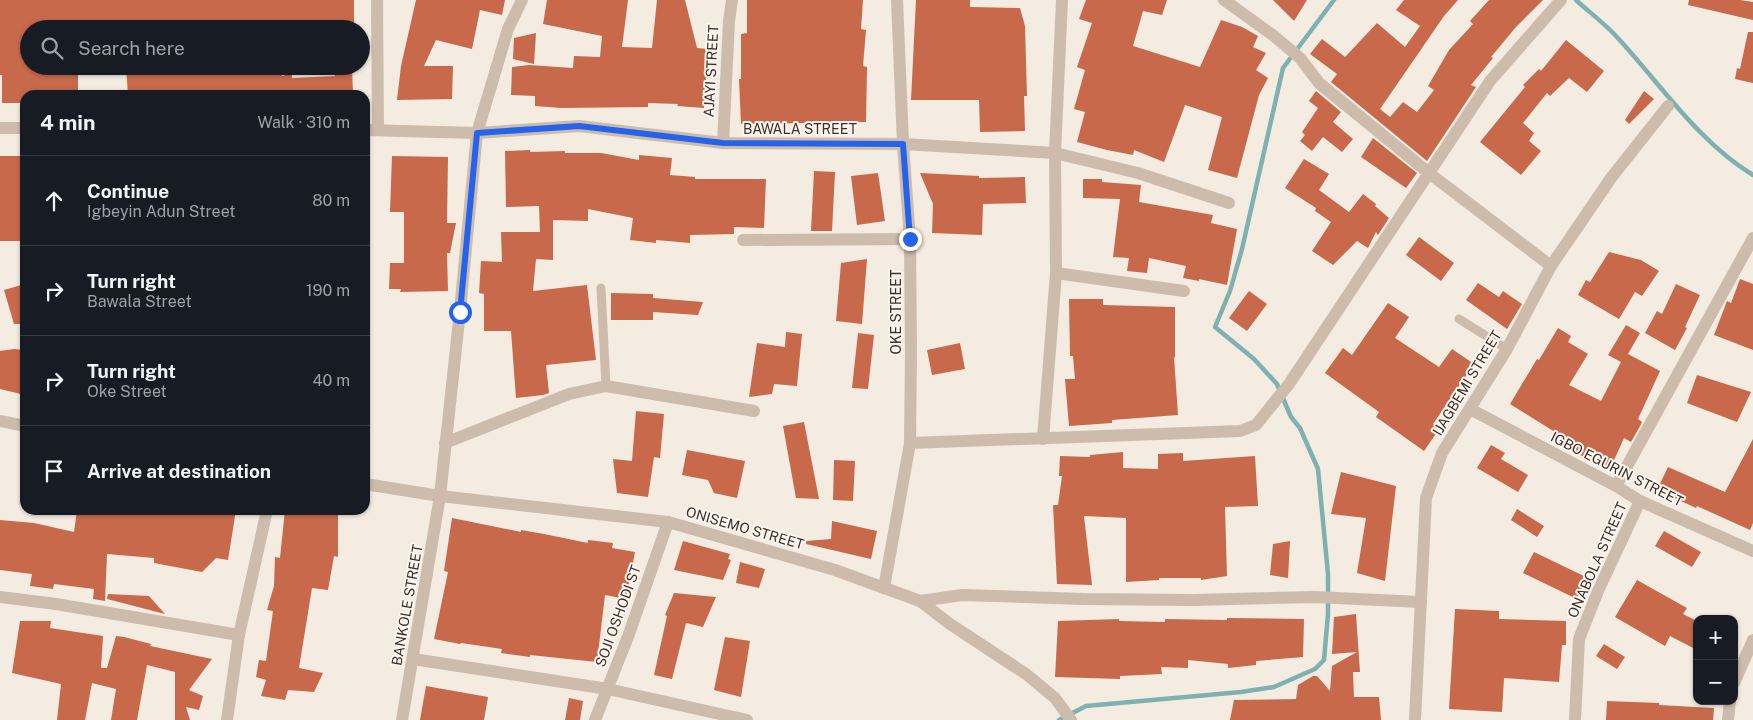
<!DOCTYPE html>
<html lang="en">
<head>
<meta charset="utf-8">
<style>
	body { margin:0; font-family:"Public Sans",sans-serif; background:#20242c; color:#f1f3f6 }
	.controls { position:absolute; right:15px; bottom:15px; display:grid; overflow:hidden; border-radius:10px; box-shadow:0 1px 4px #0004 }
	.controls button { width:45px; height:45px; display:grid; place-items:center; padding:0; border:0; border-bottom:1px solid #363941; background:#171b24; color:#f1f3f6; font:25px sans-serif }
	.stop { position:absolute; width:15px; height:15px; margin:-11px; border:4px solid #2563eb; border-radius:50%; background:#fff }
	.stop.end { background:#2563eb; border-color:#fff; box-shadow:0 1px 5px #0008 }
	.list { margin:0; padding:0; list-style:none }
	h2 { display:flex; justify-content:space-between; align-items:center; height:65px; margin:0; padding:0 20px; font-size:21px }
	h2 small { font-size:16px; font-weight:400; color:#9ea1a6 }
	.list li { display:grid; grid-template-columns:32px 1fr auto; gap:15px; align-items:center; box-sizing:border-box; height:90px; padding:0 20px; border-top:1px solid #363941 }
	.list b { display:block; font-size:19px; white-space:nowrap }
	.list p { margin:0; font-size:16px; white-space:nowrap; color:#9ea1a6 }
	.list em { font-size:16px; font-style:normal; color:#9ea1a6 }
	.icon { flex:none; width:28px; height:28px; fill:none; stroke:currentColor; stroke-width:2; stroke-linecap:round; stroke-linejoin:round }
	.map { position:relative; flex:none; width:1753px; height:720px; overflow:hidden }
	.search { position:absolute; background:#171b24; box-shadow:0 1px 4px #0004; left:20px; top:20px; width:350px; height:55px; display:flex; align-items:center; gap:12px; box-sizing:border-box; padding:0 18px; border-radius:28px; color:#9ea1a6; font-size:19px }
	.panel { position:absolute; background:#171b24; box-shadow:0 1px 4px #0004; left:20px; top:90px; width:350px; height:425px; border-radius:15px }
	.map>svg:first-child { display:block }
</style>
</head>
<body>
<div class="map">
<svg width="1753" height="720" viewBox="0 0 1753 720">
	<rect width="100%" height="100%" fill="#f4ebe1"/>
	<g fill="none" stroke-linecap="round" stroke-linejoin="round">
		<g stroke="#7fb0b2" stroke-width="4.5">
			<path d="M1576 0C1589 12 1604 23 1616 36 1659 82 1698 142 1753 175"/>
			<path d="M1059 720 1086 706 1241 692 1274 687 1315 669 1324 660 1328 614V574L1318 469 1300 428 1291 417 1277 384 1254 359 1215 327 1230 291 1242 249 1283 68 1334 0"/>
		</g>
	</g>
	<g fill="#c8694b">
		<path d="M0 0H354V29H29V66H78V95H25V103H2V75H0Z"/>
		<path d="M416 0H505L502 15 480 10 472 49 436 40 424 66H453L452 99 397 100 401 66Z"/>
		<path d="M547 0H628L622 47 652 48 657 0H685L697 48 708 49 704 108 677 106 678 104 648 103V107L561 108 535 106V96L511 95 512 67 529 65 573 68 574 56 600 57 602 36 543 24Z"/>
		<path d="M747 0H863L861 29 866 30 863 66 867 67 866 122 741 124 739 79H741V34L747 33Z"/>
		<path d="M916 0H970V7L1020 8 1025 26 1027 96H1024L1025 131 980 132 979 100H911Z"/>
		<path d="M1086 0H1167L1162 15 1143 11 1133 46 1200 67 1221 20 1242 27 1258 36 1253 47 1266 53 1256 70 1268 78 1259 95 1237 178 1208 170 1222 117 1185 105 1164 162 1134 150 1133 155 1107 150 1077 142 1085 112 1074 109 1085 70 1077 67 1092 23 1079 19Z"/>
		<path d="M1273 0H1307L1294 21Z"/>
		<path d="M1404 0H1458L1444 16 1380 109 1390 117 1403 102 1417 112 1434 90 1428 86 1449 50 1473 24 1470 21 1489 0H1543L1516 27 1491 57 1493 58 1471 85 1476 87 1427 161 1331 82 1337 74 1310 54 1322 39 1345 57 1377 23 1405 47 1420 26 1396 10Z"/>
		<path d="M1689 0H1740L1753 2V20L1688 5Z"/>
		<path d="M1748 32H1753V83L1735 79 1737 68 1740 69Z"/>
		<path d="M536 33 534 64 513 59 514 38Z"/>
		<path d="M1566 40 1604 71 1587 92 1569 78 1550 96 1547 93 1523 123 1534 133 1529 141 1541 151 1521 175 1480 142 1525 87 1523 85 1539 69 1541 71Z"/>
		<path d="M126 66H282V76L292 73V78L335 76V66H352L353 95H128Z"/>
		<path d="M1316 91 1341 112 1333 122 1353 139 1342 152 1323 137 1312 151 1300 141 1305 135 1302 132 1318 108 1309 101Z"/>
		<path d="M1644 91 1654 99 1629 124 1625 120Z"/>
		<path d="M1373 138 1417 173 1406 188 1361 157Z"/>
		<path d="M530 150V152L565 151V153H601L639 160V155L672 158 670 175 695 177V179H766L764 228 734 227V234L690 235V243L656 240V243L630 240 633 218 588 209V221L553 220V260L536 259 533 291 587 285 596 360 546 365 549 393 543 395 516 398 511 331H484V294L479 293 481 261 502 262 501 232H540L539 206 506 207 505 151Z"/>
		<path d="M0 156H25V183H22V214H25V241H0Z"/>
		<path d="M392 156 448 157 447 223H456L450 253H447L448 291 400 292 401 289H389L390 263H404V212H390Z"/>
		<path d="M1304 159 1329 174 1319 190 1349 212 1363 194 1376 204 1375 206 1389 218 1378 235 1376 232 1368 248 1357 241 1333 265 1312 251 1331 222 1315 211 1316 208 1285 188Z"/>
		<path d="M814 171 835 172 832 231H811Z"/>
		<path d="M878 173 885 221 857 225 851 176Z"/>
		<path d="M920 173 979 176V178L1025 177 1026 203 983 204 982 235 932 233 933 204Z"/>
		<path d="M1083 179H1102V182L1141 185 1139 202 1213 215 1211 223 1237 229 1227 285 1199 279V281L1183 278 1186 266 1149 258 1147 273 1127 271 1129 258 1113 257 1120 199 1083 198Z"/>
		<path d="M1419 237 1454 263 1441 281 1406 255Z"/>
		<path d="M1609 252 1641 260 1659 271 1642 296 1635 292 1619 319 1578 295 1586 280 1590 282Z"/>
		<path d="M867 259 862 324 836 321 841 263Z"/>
		<path d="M1740 279 1753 284V350L1714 335 1727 301 1731 303Z"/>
		<path d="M1478 283 1499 297 1503 291 1522 304 1507 329 1466 300Z"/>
		<path d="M25 284V324H14L4 290Z"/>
		<path d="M1676 284 1700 295 1685 327 1687 328 1675 350 1645 333 1657 311 1662 314Z"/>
		<path d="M1249 291 1267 304 1247 331 1229 318Z"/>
		<path d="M611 293 653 294V298L703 302 698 315 653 312V320H611Z"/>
		<path d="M1069 299H1103V305L1175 307V357H1174L1178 415 1112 420V423L1069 426 1065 379H1075L1073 356H1070Z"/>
		<path d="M1388 303 1409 317 1395 338 1439 367 1452 349 1474 364 1433 424 1440 428 1424 451 1376 417 1379 412 1325 373 1343 348 1352 355Z"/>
		<path d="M1626 325 1640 333 1628 354 1660 371 1638 419 1642 422 1639 428 1631 442 1624 438 1610 469 1559 445 1563 437 1510 404 1537 359 1539 360 1558 328 1571 336 1568 342 1588 354 1569 385 1601 401 1621 362 1608 355Z"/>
		<path d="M786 332 802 334 797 386 774 384 772 394 749 397 757 343 785 347Z"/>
		<path d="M858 333 874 335 868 389 852 388Z"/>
		<path d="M960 343 965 369 932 375 927 350Z"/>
		<path d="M14 349 25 350V395L0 389V351Z"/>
		<path d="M1697 375 1751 392 1737 422 1687 403Z"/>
		<path d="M636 411 664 414 660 458 654 457 648 497 617 493 613 459 632 461Z"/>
		<path d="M804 422 819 499 796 498 783 426Z"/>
		<path d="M1753 439V523L1750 530 1697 506 1696 508 1657 490 1668 467 1725 492Z"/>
		<path d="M1491 445 1505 453 1501 459 1528 475 1518 492 1477 468Z"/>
		<path d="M687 450 745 461 737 498 714 493 708 480 682 475Z"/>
		<path d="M1123 452V468L1158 469V454L1183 453V461L1255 456 1258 506 1225 507 1227 576 1201 580V578H1159V580L1126 582V518L1084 516 1092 585 1057 584 1053 505H1058L1062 476H1059L1060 456 1090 457V455Z"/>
		<path d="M834 460 855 461 853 501 833 500Z"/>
		<path d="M1341 472 1396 486 1385 581 1357 573 1366 518 1331 514Z"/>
		<path d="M1517 509 1544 526 1537 537 1511 520Z"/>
		<path d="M77 510H236L228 560 216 558 202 572 154 563V558L107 554 105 601 93 599 94 589 54 584 53 589 30 586 32 574 0 570V520L34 523 74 532Z"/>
		<path d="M285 510H338V557L334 556 328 590 312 588 299 668 323 673 314 692 288 690 285 700 261 696 266 680 256 677 259 660 266 661 273 611 267 610 274 586 275 557 280 558Z"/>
		<path d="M452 518 521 532V530L544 534 588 543V540L613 543 612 548 635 552 626 599 605 595 597 662 530 655V657L501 653 502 649 461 643 460 644 434 639 448 572 444 571Z"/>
		<path d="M832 521 877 531 871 559 806 544V541L831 539Z"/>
		<path d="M1664 531 1701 552 1692 567 1655 546Z"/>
		<path d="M683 541 730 554 728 559 731 560 723 580 674 570Z"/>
		<path d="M1290 541 1288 578 1270 575 1273 544Z"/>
		<path d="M1534 552 1588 578 1577 599 1523 573Z"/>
		<path d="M740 562 765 569 759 588 736 583Z"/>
		<path d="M1637 580 1687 608 1683 614 1697 621V650L1670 636 1665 646 1615 617Z"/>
		<path d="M674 593 716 597 703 627 686 623 672 679 654 675 667 616 665 615Z"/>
		<path d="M108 594 149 596 165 614 107 599Z"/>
		<path d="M1455 609 1499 611V619L1566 621V645H1562L1559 682 1504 678 1502 712 1449 709Z"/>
		<path d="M1356 614 1360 672H1353L1354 697H1379L1381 720H1230L1234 700 1296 699 1298 685 1313 676H1317L1330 691 1332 666 1357 652 1332 654 1334 617Z"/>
		<path d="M1227 618 1304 619 1303 657 1256 661V665L1228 668V664L1188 660V668L1161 667 1162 674 1120 676V679L1055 677 1058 621 1119 619V621L1165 622V619L1227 620Z"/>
		<path d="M20 621H51L50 628 103 636 101 668H107L116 636 124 637 151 644 150 646 212 659 189 690 203 696 199 710 186 707 190 720H175V672L147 665 137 720H111L116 689 92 683 85 720H57L61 684 12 673Z"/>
		<path d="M725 637 750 641 741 697 714 690Z"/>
		<path d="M1604 644 1625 657 1617 669 1596 656Z"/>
		<path d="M426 686 488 697 484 720H420Z"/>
		<path d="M569 698 583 701 580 720H565Z"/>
		<path d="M1607 701 1659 703V705L1714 708 1713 720H1606Z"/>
	</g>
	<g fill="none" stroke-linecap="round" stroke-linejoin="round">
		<g stroke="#cdbbac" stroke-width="9">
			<path d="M601 288 606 386"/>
			<path d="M1459 319 1507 349"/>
		</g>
		<g stroke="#cdbbac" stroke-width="12">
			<path d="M377 0 378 130"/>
			<path d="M897 0 903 144 910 239 911 353 910 443"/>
			<path d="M1224 0 1274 36 1300 58 1319 83 1429 173 1551 266"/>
			<path d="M0 128H25"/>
			<path d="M365 130 477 133 579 126 723 143 903 144 1055 153 1138 173 1229 203"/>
			<path d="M723 143 729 21 732 0"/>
			<path d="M743 240 910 239"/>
			<path d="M1056 273 1184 291"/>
			<path d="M1470 409 1616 486 1640 501 1753 551"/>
			<path d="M1043 439 1056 273 1055 153 1062 0"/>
			<path d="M445 443 569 394 606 386 754 411"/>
			<path d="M1616 486 1753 238"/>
			<path d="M884 588 910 443 1240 431 1256 425 1289 384 1490 81 1561 0"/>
			<path d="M0 597 56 604 239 635"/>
			<path d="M920 601 962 595 1083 599 1194 600 1315 597 1421 602"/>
			<path d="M413 659 608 689 747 720"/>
			<path d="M1734 683 1753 640"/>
			<path d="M227 720 239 635 267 510"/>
			<path d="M402 720 440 496 460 311 477 133 508 29 522 0"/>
			<path d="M595 720 629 634 668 522"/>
			<path d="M1415 720 1426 498 1442 453 1507 349 1551 266 1611 178 1668 106"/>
			<path d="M1575 720 1579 639 1598 591 1640 501"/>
			<path d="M1728 720 1730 701"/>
		</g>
		<g stroke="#cdbbac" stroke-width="12">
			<path d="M0 421 25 426"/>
			<path d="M365 484 440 496 668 522 835 570 920 601 950 624 1026 674 1055 698 1071 720"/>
		</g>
	</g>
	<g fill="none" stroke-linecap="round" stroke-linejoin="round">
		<path stroke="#2563eb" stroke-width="6" d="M460 312 477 133 579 126 723 143 903 144 910 239"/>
	</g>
	<g text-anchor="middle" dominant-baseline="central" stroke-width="4" stroke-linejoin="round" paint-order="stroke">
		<g font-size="14" fill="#3b302b" stroke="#fbf5ee">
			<text transform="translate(711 71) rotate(-87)">AJAYI STREET</text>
			<text x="800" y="129">BAWALA STREET</text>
			<text transform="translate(896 312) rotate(-90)">OKE STREET</text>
			<text transform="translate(1467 383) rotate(-59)">IJAGBEMI STREET</text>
			<text transform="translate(1617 469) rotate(27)">IGBO EGURIN STREET</text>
			<text transform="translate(745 528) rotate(16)">ONISEMO STREET</text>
			<text transform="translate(1597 560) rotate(-66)">ONABOLA STREET</text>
			<text transform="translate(407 605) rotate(-80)">BANKOLE STREET</text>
			<text transform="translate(618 616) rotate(-70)">SOJI OSHODI ST</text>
		</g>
	</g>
</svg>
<div class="controls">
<button>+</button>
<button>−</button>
</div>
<div class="stop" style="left:460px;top:312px"></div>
<div class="stop end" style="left:910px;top:239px"></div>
<div class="search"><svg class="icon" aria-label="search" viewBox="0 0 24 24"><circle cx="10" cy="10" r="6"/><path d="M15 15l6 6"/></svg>Search here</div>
<section class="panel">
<h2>4 min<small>Walk · 310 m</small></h2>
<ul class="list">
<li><svg class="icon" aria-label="ahead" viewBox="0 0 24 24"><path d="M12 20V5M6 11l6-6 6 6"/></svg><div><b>Continue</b><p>Igbeyin Adun Street</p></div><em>80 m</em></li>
<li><svg class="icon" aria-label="right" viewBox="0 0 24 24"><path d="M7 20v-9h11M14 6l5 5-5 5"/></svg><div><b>Turn right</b><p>Bawala Street</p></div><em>190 m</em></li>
<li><svg class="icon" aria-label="right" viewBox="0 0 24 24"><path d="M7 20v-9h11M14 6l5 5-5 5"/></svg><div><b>Turn right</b><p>Oke Street</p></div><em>40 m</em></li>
<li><svg class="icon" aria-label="arrive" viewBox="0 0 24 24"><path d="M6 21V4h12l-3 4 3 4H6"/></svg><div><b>Arrive at destination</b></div></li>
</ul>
</section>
</div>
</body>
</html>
